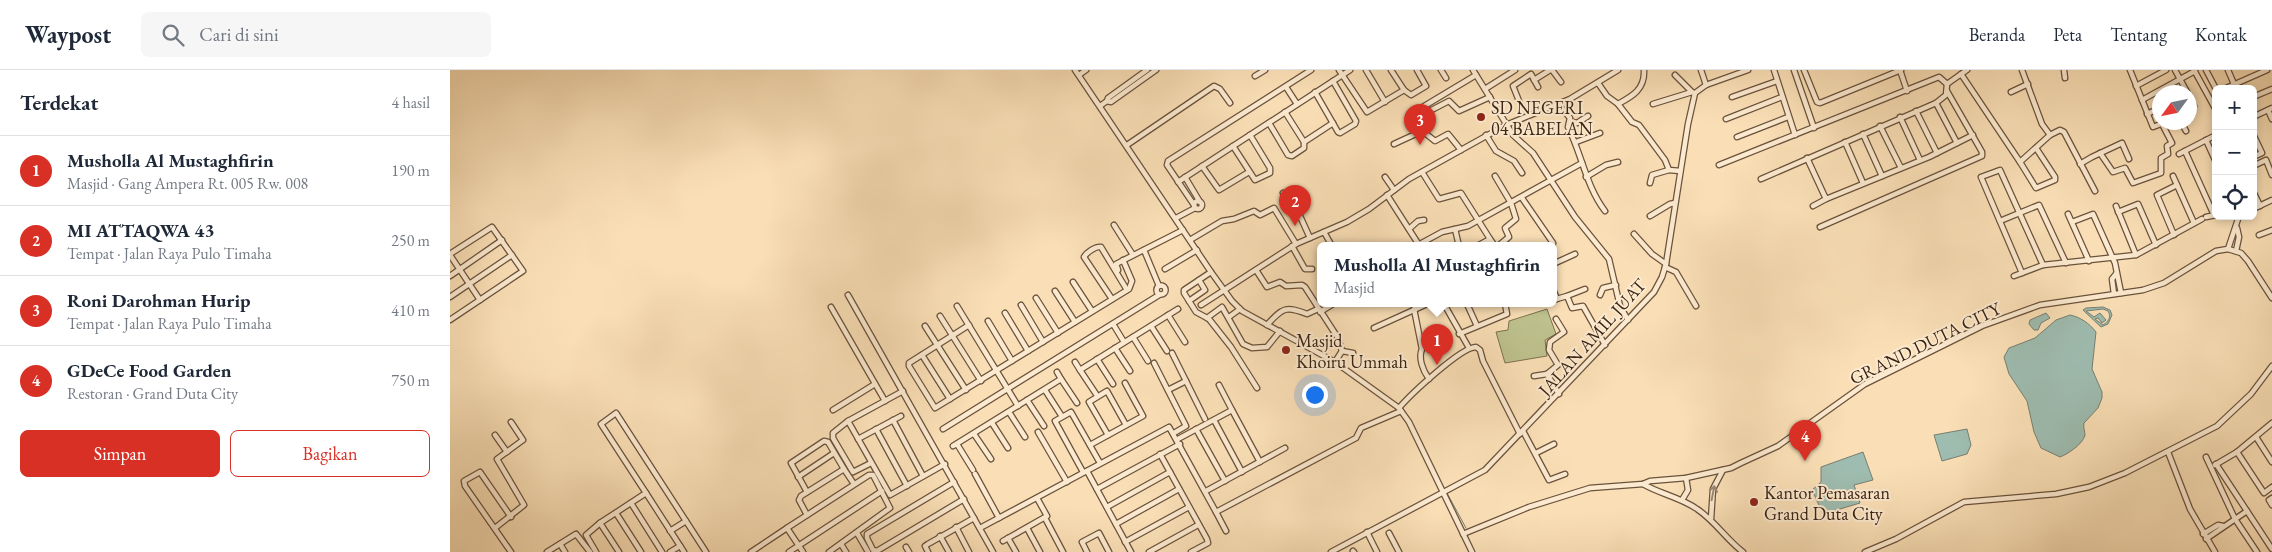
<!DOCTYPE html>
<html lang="id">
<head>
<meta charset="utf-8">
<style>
	body { margin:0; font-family:"EB Garamond",serif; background:#f6f6f7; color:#1f2937 }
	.controls { position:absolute; right:15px; top:15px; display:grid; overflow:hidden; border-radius:8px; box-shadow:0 2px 8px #0003 }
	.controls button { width:45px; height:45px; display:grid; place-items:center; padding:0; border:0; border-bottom:1px solid #e0e1e3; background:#fff; color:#1f2937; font:25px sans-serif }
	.compass { position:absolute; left:1702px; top:15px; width:45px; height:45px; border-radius:50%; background:#fff; box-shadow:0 2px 8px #0003; rotate:237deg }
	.you { position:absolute; left:864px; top:324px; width:18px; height:18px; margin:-12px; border:4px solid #fff; border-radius:50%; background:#1a73e8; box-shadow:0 0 0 8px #1a73e833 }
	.badge { display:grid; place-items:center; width:32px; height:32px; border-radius:50%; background:#d93025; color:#fff; font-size:16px; font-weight:700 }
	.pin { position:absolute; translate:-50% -41px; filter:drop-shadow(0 1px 2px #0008) }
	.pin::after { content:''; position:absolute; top:26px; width:18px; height:15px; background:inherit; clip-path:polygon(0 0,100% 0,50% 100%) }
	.popup { position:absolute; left:867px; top:172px; width:240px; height:65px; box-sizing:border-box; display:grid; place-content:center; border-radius:8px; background:#fff; filter:drop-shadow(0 1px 4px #0005); font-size:16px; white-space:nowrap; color:#747a83 }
	.popup b { font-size:19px; color:#1f2937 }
	.popup::after { content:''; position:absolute; left:50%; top:100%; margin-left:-10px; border:10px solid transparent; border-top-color:#fff }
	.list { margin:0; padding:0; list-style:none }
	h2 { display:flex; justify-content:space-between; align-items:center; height:65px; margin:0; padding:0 20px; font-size:21px }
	h2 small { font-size:16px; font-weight:400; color:#747a83 }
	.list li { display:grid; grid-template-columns:32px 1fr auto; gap:15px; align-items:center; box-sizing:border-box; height:70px; padding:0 20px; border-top:1px solid #e0e1e3 }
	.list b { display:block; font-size:19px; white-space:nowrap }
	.list p { margin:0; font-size:16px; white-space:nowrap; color:#747a83 }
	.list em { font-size:16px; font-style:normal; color:#747a83 }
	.actions { display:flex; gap:10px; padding:15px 20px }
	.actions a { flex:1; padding:11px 0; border:1px solid #d93025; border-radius:8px; text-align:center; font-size:18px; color:#d93025 }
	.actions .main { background:#d93025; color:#fff }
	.icon { flex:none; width:28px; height:28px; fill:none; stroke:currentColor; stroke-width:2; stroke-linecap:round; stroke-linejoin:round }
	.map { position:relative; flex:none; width:1822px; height:482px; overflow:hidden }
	header { display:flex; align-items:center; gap:30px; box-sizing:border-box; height:70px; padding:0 25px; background:#fff; border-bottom:1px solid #e0e1e3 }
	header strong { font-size:24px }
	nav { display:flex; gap:28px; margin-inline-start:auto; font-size:18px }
	.search { width:350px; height:45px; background:#f6f6f7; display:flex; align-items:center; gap:12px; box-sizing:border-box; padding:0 18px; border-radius:8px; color:#747a83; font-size:19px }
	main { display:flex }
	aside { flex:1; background:#fff }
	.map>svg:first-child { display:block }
</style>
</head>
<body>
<header>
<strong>Waypost</strong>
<div class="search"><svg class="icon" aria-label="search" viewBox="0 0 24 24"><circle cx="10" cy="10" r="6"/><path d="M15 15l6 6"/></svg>Cari di sini</div>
<nav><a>Beranda</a><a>Peta</a><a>Tentang</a><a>Kontak</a></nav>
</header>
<main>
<aside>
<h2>Terdekat<small>4 hasil</small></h2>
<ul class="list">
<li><span class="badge">1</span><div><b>Musholla Al Mustaghfirin</b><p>Masjid · Gang Ampera Rt. 005 Rw. 008</p></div><em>190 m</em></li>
<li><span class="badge">2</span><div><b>MI ATTAQWA 43</b><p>Tempat · Jalan Raya Pulo Timaha</p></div><em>250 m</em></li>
<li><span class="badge">3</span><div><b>Roni Darohman Hurip</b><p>Tempat · Jalan Raya Pulo Timaha</p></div><em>410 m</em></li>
<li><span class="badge">4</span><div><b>GDeCe Food Garden</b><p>Restoran · Grand Duta City</p></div><em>750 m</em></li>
</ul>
<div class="actions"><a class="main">Simpan</a><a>Bagikan</a></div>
</aside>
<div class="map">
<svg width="1822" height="482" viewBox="0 0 1822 482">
	<rect width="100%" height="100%" fill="#fadfb6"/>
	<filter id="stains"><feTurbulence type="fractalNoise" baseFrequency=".004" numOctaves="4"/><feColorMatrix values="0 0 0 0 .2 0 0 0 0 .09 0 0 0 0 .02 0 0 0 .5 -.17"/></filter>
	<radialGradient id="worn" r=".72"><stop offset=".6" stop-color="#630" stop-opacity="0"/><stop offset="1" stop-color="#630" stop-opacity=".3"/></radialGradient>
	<path fill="#bec28e" stroke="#7c7250" d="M1097 239 1106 264 1095 270 1097 286 1055 293 1046 262 1058 260 1059 251Z"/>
	<g fill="#9ebcb0" stroke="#767f71" fill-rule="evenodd">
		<path d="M1653 237 1660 240 1662 245 1658 254 1651 257 1633 240 1636 238ZM1653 239 1658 241C1662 247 1658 252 1653 255L1645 249 1648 248 1652 253 1656 250 1650 243 1644 247 1636 241Z"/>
		<path d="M1596 243 1600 248 1591 253 1588 260H1584L1579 254 1580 250Z"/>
		<path d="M1620 245C1630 247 1639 253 1646 262L1642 299 1652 322V328L1648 338 1634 353C1633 357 1635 362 1635 365 1633 374 1618 384 1610 387L1591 378 1584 362 1577 331 1559 304 1554 287 1559 278 1585 268 1606 250Z"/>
		<path d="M1517 359 1521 375 1517 384 1492 391 1484 365Z"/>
		<path d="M1413 382 1423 410 1404 415 1410 433 1373 444 1362 420 1371 412V397Z"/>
	</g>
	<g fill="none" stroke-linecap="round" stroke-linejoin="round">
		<g stroke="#767f71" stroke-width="1">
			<path d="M1207 221 1212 211"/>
			<path d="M1171 260 1177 253"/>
			<path d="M1111 323 1143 290"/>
			<path d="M1087 348 1109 326"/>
			<path d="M1054 384 1069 368"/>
			<path d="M1021 410 1031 405"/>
			<path d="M997 423 1016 458"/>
		</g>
		<defs>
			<g id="minor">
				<path d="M625 0 761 202 782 231 792 241 885 292 949 338 959 352 1022 482"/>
				<path d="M889 0 917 42 954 20"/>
				<path d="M916 0 935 32"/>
				<path d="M941 0 954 20 961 25 976 16 967 0"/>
				<path d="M991 0 996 8"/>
				<path d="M1023 0 1063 65 1083 83 1125 147 1159 189 1170 236 1178 250"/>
				<path d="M1102 0 1111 12"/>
				<path d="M1251 0 1256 15"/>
				<path d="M1324 0 1345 65"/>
				<path d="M1344 0 1364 58"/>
				<path d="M1354 0 1367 32 1370 33 1451 0"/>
				<path d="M1450 0 1457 21"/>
				<path d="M1572 0 1592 54 1600 65 1610 60 1614 62 1645 121"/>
				<path d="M1614 0 1615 8"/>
				<path d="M1680 0 1703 57 1716 52"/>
				<path d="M1725 0 1737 22"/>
				<path d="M1744 0 1766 40"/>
				<path d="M1756 0 1766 19"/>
				<path d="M1778 0 1784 14"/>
				<path d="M1511 4 1570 92 1600 65"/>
				<path d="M629 5 636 0"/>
				<path d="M1225 5 1242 22"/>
				<path d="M805 6 815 0"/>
				<path d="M1084 10 1100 0"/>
				<path d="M1148 13 1157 26 1168 34 1182 52 1189 55 1215 90 1219 100 1230 101"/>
				<path d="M1497 14 1517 0"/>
				<path d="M1686 16 1716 0"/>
				<path d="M836 17 847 34"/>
				<path d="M1035 19 1065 0"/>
				<path d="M1774 19 1817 0"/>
				<path d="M865 22 888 62 890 63 905 54 906 51 883 11"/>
				<path d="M1561 22 1578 14"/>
				<path d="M1282 27 1327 11"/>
				<path d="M1740 27 1744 36 1740 40"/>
				<path d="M1803 27 1822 19"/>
				<path d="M1692 30 1745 1"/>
				<path d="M657 31 658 28 697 0"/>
				<path d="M1069 31 1063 16 1081 4 1088 17"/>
				<path d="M1486 33 1507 73"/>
				<path d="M1108 34 1120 48 1118 57C1132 85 1136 116 1155 141"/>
				<path d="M1168 34C1183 26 1195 19 1194 0"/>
				<path d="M1203 34 1242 22"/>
				<path d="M650 36 657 31 661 32 706 0"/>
				<path d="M971 38 1026 5"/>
				<path d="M1818 40 1822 49"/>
				<path d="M1466 41 1487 83"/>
				<path d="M1697 44 1710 38"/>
				<path d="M1450 47 1470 90"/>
				<path d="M1803 47 1822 38"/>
				<path d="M1276 49 1332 27"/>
				<path d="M1120 51 1127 53 1138 46"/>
				<path d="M1731 52 1736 61"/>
				<path d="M819 53 838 85 842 86 854 78V72L835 42"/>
				<path d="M1430 56 1451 98"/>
				<path d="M970 62 968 47 999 31 1009 41 1040 27"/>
				<path d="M1413 64 1432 106"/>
				<path d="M1803 64 1812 83 1803 87"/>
				<path d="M1036 65 1046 81 1064 91 1072 103"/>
				<path d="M1287 67 1338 47"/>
				<path d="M1756 70 1766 92"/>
				<path d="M854 72 883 53"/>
				<path d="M1126 72 1150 63"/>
				<path d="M1395 72 1413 113"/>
				<path d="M944 74 970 62 975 63 985 71 998 64 1011 80"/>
				<path d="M677 75 764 16 770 19 780 33"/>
				<path d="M783 76 805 110 820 103V98L800 65"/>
				<path d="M1735 81 1764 145"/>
				<path d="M1650 83 1663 102 1675 98 1683 113 1711 103V88L1718 84 1717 76 1722 73 1712 54"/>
				<path d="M1729 84 1766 65"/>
				<path d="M1357 88 1376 129 1479 87 1523 65"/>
				<path d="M1570 92 1586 118 1605 110V107L1586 78"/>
				<path d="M1630 94 1642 87 1672 73 1679 89"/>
				<path d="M1269 95 1489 7 1497 14 1496 25 1486 33 1311 109"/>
				<path d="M752 96 769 120 799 102"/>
				<path d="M1803 96 1816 90 1822 105"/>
				<path d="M972 102 989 129 1011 123 1040 169"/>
				<path d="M1045 106 1061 133 1066 149 1055 158 1059 167 1048 176"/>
				<path d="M1723 106 1744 153"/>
				<path d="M735 107 750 132"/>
				<path d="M935 107 944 120"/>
				<path d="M1136 107 1156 95 1168 92"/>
				<path d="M728 112 900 0"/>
				<path d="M1200 113 1202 105 1219 100"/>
				<path d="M1803 121 1810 136"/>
				<path d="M833 123 850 146 860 168"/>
				<path d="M937 125 969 175"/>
				<path d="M1072 128 1103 173"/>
				<circle cx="748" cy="135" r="4"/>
				<path d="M744 135 717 95 718 91 861 0"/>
				<path d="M1363 136 1376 129"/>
				<path d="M1666 136 1686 185"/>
				<path d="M1803 139 1822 130"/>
				<path d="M1668 142 1688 134 1706 175"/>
				<path d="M1618 144 1639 191"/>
				<path d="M1200 146 1220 134 1225 133"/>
				<path d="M1756 147 1766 145"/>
				<path d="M726 148 745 138"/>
				<path d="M1550 151 1589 135 1616 193"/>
				<path d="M1622 152 1643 144 1665 193 1671 223"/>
				<path d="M664 155 683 185"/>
				<path d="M1370 157 1532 86V82L1497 21"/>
				<path d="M959 159 968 151 974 150"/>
				<path d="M1005 159 1009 176"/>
				<path d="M874 162 882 176"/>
				<path d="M1184 164 1202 184 1216 194"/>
				<path d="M1724 165 1707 125 1727 115"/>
				<path d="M1809 165 1822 160"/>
				<path d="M740 170 772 151 784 149 804 141 810 145 824 138 846 174"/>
				<path d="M968 175 992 162 1018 156 1132 93"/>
				<path d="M842 176 855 199H862"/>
				<path d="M1027 176 1040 169 1045 176"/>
				<path d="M1778 179 1789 146"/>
				<path d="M694 180 709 216"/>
				<path d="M1786 181 1789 167 1787 158"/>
				<path d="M0 184 42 157 73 201 0 250"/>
				<path d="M0 185 30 230"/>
				<path d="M1103 194 1125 184"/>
				<path d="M1215 197 1226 202 1246 236"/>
				<path d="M715 199 747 180"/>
				<path d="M668 200 666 194 733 160"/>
				<path d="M806 200 817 217 830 212 836 216 852 215 855 217 888 268 892 281 885 292"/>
				<path d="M761 202 734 220V223L746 242 759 249 781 277 807 318"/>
				<path d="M1572 203 1531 107 1550 100 1593 195"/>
				<path d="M0 206 52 170"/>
				<path d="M1564 206 1593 195 1686 185 1752 149"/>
				<path d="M623 212 642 241"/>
				<circle cx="711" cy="220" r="4.5"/>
				<path d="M1103 219 1107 229"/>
				<path d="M605 221 625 252"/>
				<path d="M1664 224 1662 209 1666 204"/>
				<path d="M398 225 543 482"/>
				<path d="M1150 225 1153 218 1166 215"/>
				<path d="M1117 226 1135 219"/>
				<path d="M0 227 62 185"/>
				<path d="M586 228 608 263"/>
				<path d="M662 229 634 187C637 182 646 176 651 177L677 220"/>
				<path d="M1103 230 1117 226 1122 238 1133 236 1155 275"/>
				<path d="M739 231 755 220 749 210"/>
				<path d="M994 234 1019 278"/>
				<path d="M1017 234 1027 256"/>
				<path d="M571 235 593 272"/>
				<path d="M751 235 846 174 897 152 919 139 959 109 1011 80 1056 55 1120 29 1168 0"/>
				<path d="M507 236 568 336"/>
				<path d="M381 237 435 331"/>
				<path d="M964 239 972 279C968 288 973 301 979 309"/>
				<path d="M870 242 883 234"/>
				<path d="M555 243 578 281"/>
				<path d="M718 245 735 272"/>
				<path d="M490 246 531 311"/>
				<path d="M779 247 790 239"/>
				<path d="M757 248 772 237 793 274 802 278 817 277 830 261"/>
				<path d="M1106 249 1114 262 1100 272 1099 280 1108 295 1097 304 1109 324"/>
				<path d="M538 251 562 291"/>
				<path d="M663 254 674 272"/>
				<path d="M519 255 459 293V296L485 338 679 219 682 211 673 190"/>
				<path d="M817 255C833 237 836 236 857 244L868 239"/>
				<path d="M475 256 516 320"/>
				<path d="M701 256 717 281"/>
				<path d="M924 258 977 234"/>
				<path d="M1009 264 1057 244 1055 234"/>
				<path d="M683 267 698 291"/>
				<path d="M665 278 680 301"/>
				<path d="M892 281 903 283"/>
				<path d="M722 283 755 349"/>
				<path d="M472 285 500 329"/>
				<path d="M647 289 663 314"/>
				<path d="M625 292 630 300"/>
				<path d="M704 293 736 356 724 363"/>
				<path d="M1084 306 1097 304"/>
				<path d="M611 309 627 333"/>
				<path d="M769 315 782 340"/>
				<path d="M595 320 611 345"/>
				<path d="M718 320 736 311"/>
				<path d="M646 324 630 300 728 239"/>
				<path d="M577 330 594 356"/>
				<path d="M949 338C960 325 1011 277 1026 277L1030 280 1033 291 1070 364"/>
				<path d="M383 340 425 314"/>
				<path d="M559 342 575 367"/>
				<path d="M443 350 473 406"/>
				<path d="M764 350 792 402"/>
				<path d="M398 351 453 321"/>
				<path d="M542 353 558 378"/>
				<path d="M426 359 457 416"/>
				<path d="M493 359 709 225"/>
				<path d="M746 359 775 411"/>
				<path d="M1073 361 1099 410 1115 404"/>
				<path d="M588 362 617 412"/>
				<path d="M524 364 541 389"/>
				<path d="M45 365 57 382"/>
				<path d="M658 365 639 332 657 321 676 355"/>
				<path d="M1806 367 1822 392"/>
				<path d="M408 369 451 346"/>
				<path d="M728 369 782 340 810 392"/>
				<path d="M507 374 523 400"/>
				<path d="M640 375 693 346 675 313"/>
				<path d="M503 376 611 309 607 302"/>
				<path d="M1718 382 1740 439 1765 482"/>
				<path d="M1787 382 1814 423 1822 417"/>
				<path d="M1086 383 1104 374"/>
				<path d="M710 384 757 469 758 473 741 482"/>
				<path d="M1756 387 1785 449 1807 482"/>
				<path d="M421 393 403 402 383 368V363L398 351 440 425 495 394"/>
				<path d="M1766 394 1822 479"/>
				<path d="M1765 395 1787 382 1822 353"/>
				<path d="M637 401 681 482"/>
				<path d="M633 402 605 351 621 342 650 393"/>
				<path d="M525 404 549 448"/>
				<path d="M348 407 384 383"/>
				<path d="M504 412 417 464V468L423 480 427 481 514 429"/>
				<path d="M1193 414C1210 424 1230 427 1247 439 1265 451 1276 469 1293 482"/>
				<path d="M647 419 730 374"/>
				<path d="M756 421 835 378"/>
				<path d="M357 422 341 393 374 371 378 372 394 399"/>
				<path d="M196 423 234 482"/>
				<path d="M1822 428 1819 430 1822 435"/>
				<path d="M1232 430 1238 420 1236 408"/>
				<path d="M181 433 212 482"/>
				<path d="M657 437 720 402"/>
				<path d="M766 442 776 461"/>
				<path d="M166 443 191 482"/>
				<path d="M357 445 349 430 351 426 394 399 404 414"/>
				<path d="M61 447 30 402 14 411 15 416 61 482"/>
				<path d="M595 448 613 482"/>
				<path d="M1261 449 1263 419 1273 400"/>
				<path d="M666 454 729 419"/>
				<path d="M506 457 519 482"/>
				<path d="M45 458 74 435 47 389 73 370 61 352"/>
				<path d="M337 458 419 405H423L440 438 379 482"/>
				<path d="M530 458 719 357 766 442 906 368 911 358 951 341"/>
				<path d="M577 458 590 482"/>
				<path d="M220 461 236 451"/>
				<path d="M917 462 927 482"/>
				<path d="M407 463 418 482"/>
				<path d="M939 463 949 482"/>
				<path d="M1013 464 1079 437 1140 418 1193 414 1200 411 1236 408 1281 398 1291 393 1328 376 1415 314 1532 256 1590 235 1693 220 1714 213 1766 181 1778 179 1791 183 1798 191 1822 228"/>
				<path d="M1753 464 1768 455 1773 456"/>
				<path d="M490 466 499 482"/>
				<path d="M558 468 566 482"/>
				<path d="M1756 469 1797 441"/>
				<path d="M553 471 597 446 587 428"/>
				<path d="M675 472 739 437"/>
				<path d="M110 474 115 482"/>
				<path d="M391 474 396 482"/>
				<path d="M456 477 459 482"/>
				<path d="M903 481 904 482"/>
				<path d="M97 482 126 464 140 482"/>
				<path d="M146 482 136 465 150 453"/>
				<path d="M169 482 150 453 196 423 151 354 166 343 256 482"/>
				<path d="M220 482 230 476"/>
				<path d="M301 482 337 458 353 482"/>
				<path d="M339 482 432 421"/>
				<path d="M478 482 475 476 478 474 524 448"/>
				<path d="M637 482 632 472 649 463 659 482"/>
				<path d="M699 482 748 455"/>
				<path d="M881 482 1035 400 1204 222 1212 207 1216 194 1238 54 1245 23 1256 15 1298 0"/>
				<path d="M1415 482 1446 469 1514 432 1606 424 1639 417 1675 403 1767 356 1801 324 1822 296"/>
			</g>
		</defs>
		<use href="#minor" stroke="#6a523c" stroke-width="7"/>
		<use href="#minor" stroke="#fcead0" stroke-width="4.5"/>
	</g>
	<defs><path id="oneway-shaft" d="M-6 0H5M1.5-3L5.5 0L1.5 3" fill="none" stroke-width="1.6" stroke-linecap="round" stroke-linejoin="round" transform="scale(1.25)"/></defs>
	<use stroke="#9b8672" href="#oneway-shaft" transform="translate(1263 423) rotate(-79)"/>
	<g fill="#8f2418" stroke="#fcead0" stroke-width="2">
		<circle cx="1031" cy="47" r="5"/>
		<circle cx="836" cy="280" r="5"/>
		<circle cx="1304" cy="432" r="5"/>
	</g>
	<g text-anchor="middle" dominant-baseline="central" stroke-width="4" stroke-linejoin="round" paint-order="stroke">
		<g font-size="18" fill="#3a2313" stroke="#fcead0" text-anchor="start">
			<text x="1041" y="37">SD NEGERI<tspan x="1041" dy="21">04 BABELAN</tspan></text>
			<text x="846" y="270">Masjid<tspan x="846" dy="21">Khoiru Ummah</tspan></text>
			<text x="1314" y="422">Kantor Pemasaran<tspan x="1314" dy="21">Grand Duta City</tspan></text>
		</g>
		<g font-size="18" fill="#3a2313" stroke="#fcead0">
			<text transform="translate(1142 267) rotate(-48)">JALAN AMIL JUAT</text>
			<text transform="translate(1475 273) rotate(-26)">GRAND DUTA CITY</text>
		</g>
	</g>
	<rect width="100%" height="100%" filter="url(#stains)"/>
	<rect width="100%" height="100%" fill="url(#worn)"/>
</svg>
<div class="controls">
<button>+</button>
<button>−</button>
<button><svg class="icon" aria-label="locate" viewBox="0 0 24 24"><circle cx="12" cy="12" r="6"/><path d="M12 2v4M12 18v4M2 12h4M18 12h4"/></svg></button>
</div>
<svg class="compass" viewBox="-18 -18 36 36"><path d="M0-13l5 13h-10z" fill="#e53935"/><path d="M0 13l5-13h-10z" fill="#747a83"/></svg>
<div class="you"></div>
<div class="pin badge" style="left:987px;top:295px">1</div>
<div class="popup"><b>Musholla Al Mustaghfirin</b>Masjid</div>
<div class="pin badge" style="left:845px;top:156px">2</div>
<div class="pin badge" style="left:970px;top:75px">3</div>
<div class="pin badge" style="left:1355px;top:391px">4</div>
</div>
</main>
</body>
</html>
